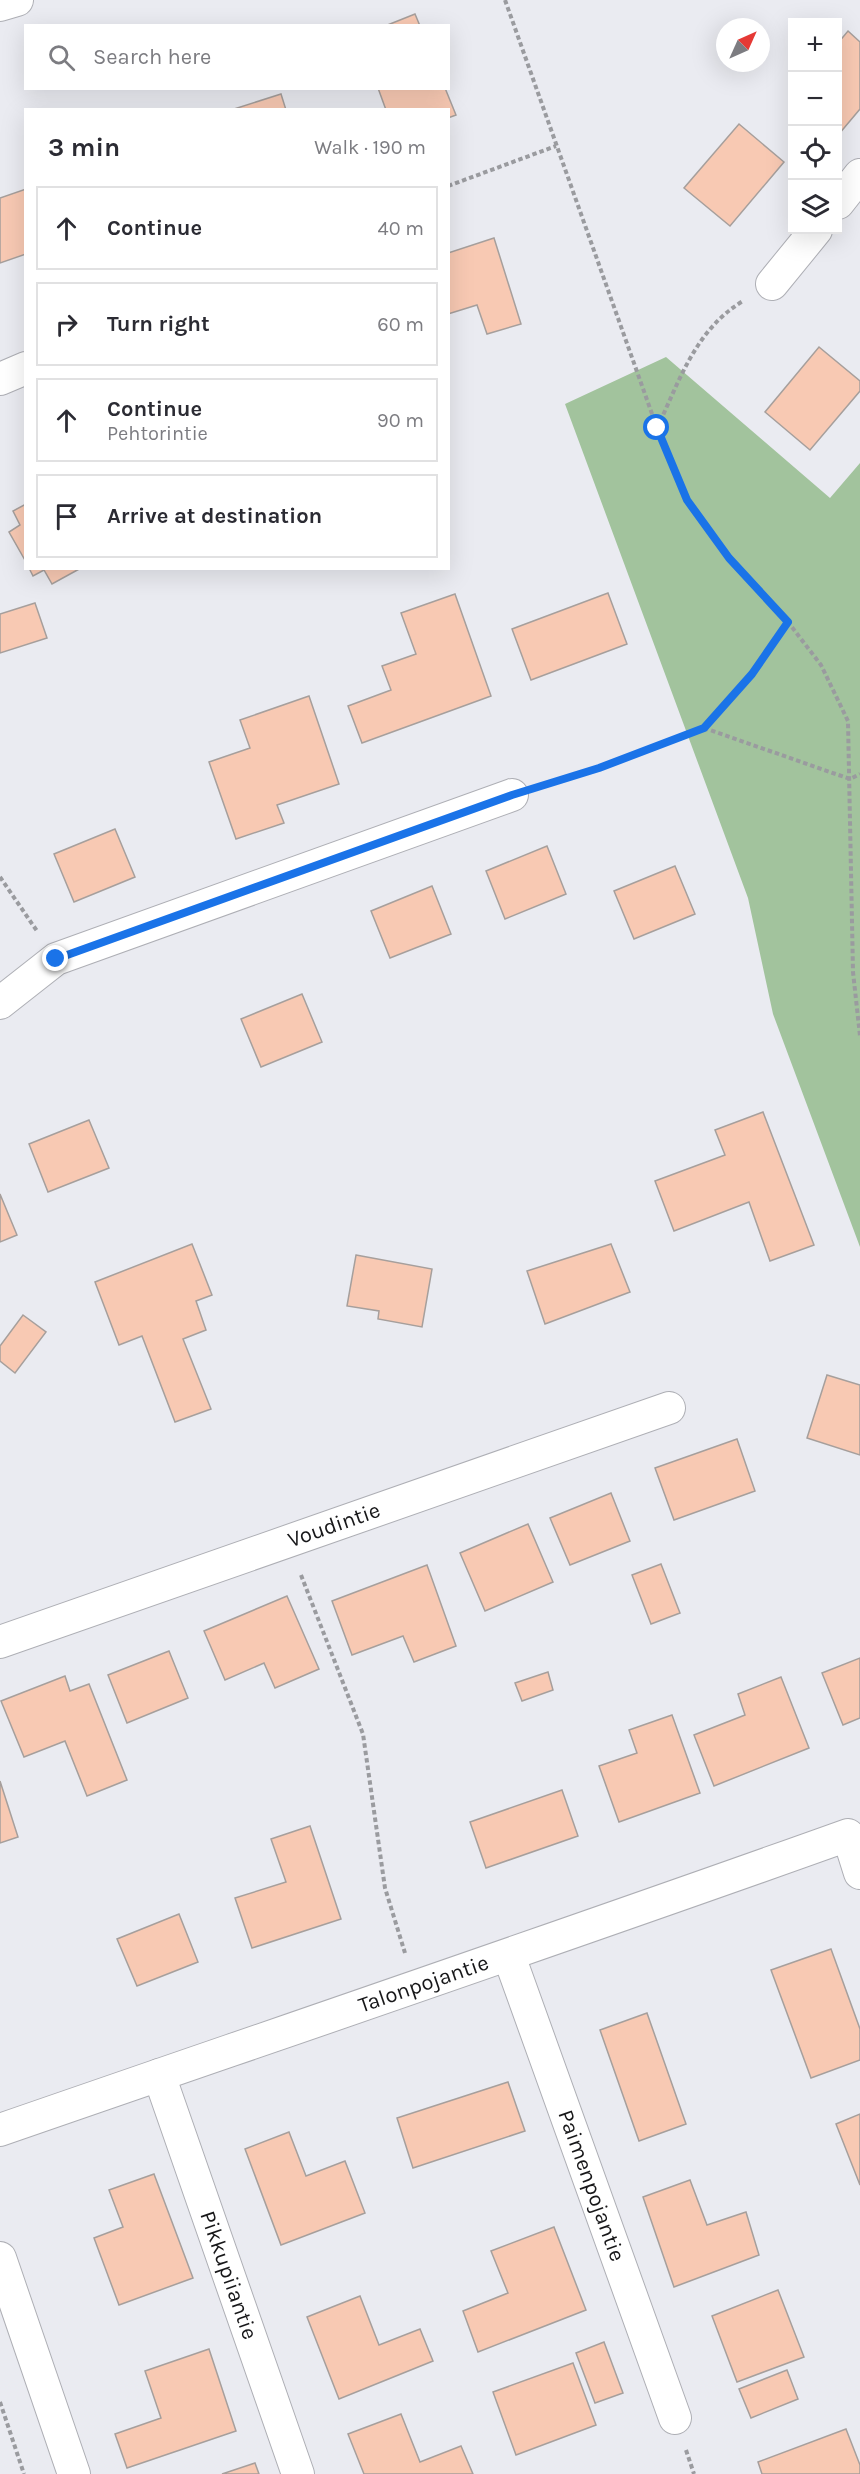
<!DOCTYPE html>
<html lang="en">
<head>
<meta charset="utf-8">
<style>
	body { margin:0; font-family:Karla,sans-serif; background:#f7f7f7; color:#2b2b33 }
	.controls { position:absolute; right:18px; top:18px; display:grid; overflow:hidden; border-radius:0px; box-shadow:0 6px 24px #0002 }
	.controls button { width:54px; height:54px; display:grid; place-items:center; padding:0; border:0; border-bottom:2px solid #e1e1e2; background:#fff; color:#2b2b33; font:30px sans-serif }
	.compass { position:absolute; left:716px; top:18px; width:54px; height:54px; border-radius:50%; background:#fff; box-shadow:0 6px 24px #0002; rotate:45deg }
	.stop { position:absolute; width:18px; height:18px; margin:-14px; border:4px solid #1a73e8; border-radius:50%; background:#fff }
	.stop.end { background:#1a73e8; border-color:#fff; box-shadow:0 2px 6px #0008 }
	.list { margin:0; padding:0; list-style:none }
	h2 { display:flex; justify-content:space-between; align-items:center; height:78px; margin:0; padding:0 24px; font-size:26px }
	h2 small { font-size:20px; font-weight:400; color:#7c7c81 }
	.list li { display:grid; grid-template-columns:39px 1fr auto; gap:18px; align-items:center; box-sizing:border-box; height:84px; margin:0 12px 12px; padding:0 12px; border:2px solid #e1e1e2; border-radius:0px }
	.list b { display:block; font-size:22px; white-space:nowrap }
	.list p { margin:0; font-size:20px; white-space:nowrap; color:#7c7c81 }
	.list em { font-size:20px; font-style:normal; color:#7c7c81 }
	.icon { flex:none; width:33px; height:33px; fill:none; stroke:currentColor; stroke-width:2; stroke-linecap:round; stroke-linejoin:round }
	.map { position:relative; flex:none; width:860px; height:2474px; overflow:hidden }
	.search { position:absolute; background:#fff; box-shadow:0 6px 24px #0002; left:24px; top:24px; width:426px; height:66px; display:flex; align-items:center; gap:15px; box-sizing:border-box; padding:0 21px; border-radius:0px; color:#7c7c81; font-size:22px }
	.panel { position:absolute; background:#fff; box-shadow:0 6px 24px #0002; left:24px; top:108px; width:426px; height:462px; border-radius:0px }
	.map>svg:first-child { display:block }
</style>
</head>
<body>
<div class="map">
<svg width="860" height="2474" viewBox="0 0 860 2474">
	<rect width="100%" height="100%" fill="#eaebf1"/>
	<path fill="#a2c39d" d="M666 357 830 498 860 463V1247L773 1014 748 898 565 404Z"/>
	<g fill="#f8c9b3" stroke="#a69f9c" stroke-width="1.5">
		<path d="M415 14 420 26H385Z"/>
		<path d="M848 31 860 42V109L839 134 838 43Z"/>
		<path d="M378 88H445L456 115 448 118V110H386Z"/>
		<path d="M281 94 286 110H231Z"/>
		<path d="M739 124 784 162 730 226 684 188Z"/>
		<path d="M26 189V254L0 263V198Z"/>
		<path d="M494 238 521 324 487 334 477 305 448 314V253Z"/>
		<path d="M819 347 860 381V391L810 450 765 412Z"/>
		<path d="M26 504V562L9 532 20 525 13 511Z"/>
		<path d="M29 568H81L52 584 44 570 33 576Z"/>
		<path d="M608 593 627 644 531 680 512 629Z"/>
		<path d="M455 594 491 696 362 743 348 706 391 690 382 666 416 654 401 613Z"/>
		<path d="M35 603 47 638 0 653V614Z"/>
		<path d="M309 696 339 784 277 805 284 823 236 839 209 762 250 748 240 720Z"/>
		<path d="M115 829 135 877 74 902 54 854Z"/>
		<path d="M547 846 566 894 505 919 486 871Z"/>
		<path d="M675 866 695 914 634 939 614 891Z"/>
		<path d="M432 886 451 934 390 958 371 911Z"/>
		<path d="M302 994 322 1042 261 1067 241 1019Z"/>
		<path d="M763 1112 814 1245 770 1261 749 1202 674 1231 655 1181 725 1155 715 1130Z"/>
		<path d="M89 1120 109 1168 48 1192 29 1144Z"/>
		<path d="M0 1194 17 1235 0 1242Z"/>
		<path d="M192 1244 212 1295 196 1301 206 1330 183 1339 211 1409 175 1422 142 1336 119 1345 95 1282Z"/>
		<path d="M611 1244 630 1292 545 1324 527 1271Z"/>
		<path d="M356 1255 432 1269 422 1327 378 1319 379 1311 347 1306Z"/>
		<path d="M23 1315 46 1332 15 1373 0 1361V1346Z"/>
		<path d="M827 1375 860 1385V1455L807 1438Z"/>
		<path d="M737 1439 755 1491 674 1520 655 1468Z"/>
		<path d="M611 1493 630 1541 570 1565 550 1518Z"/>
		<path d="M528 1524 553 1582 485 1611 460 1553Z"/>
		<path d="M661 1564 680 1613 651 1624 632 1575Z"/>
		<path d="M427 1565 456 1646 414 1662 403 1636 352 1655 332 1601Z"/>
		<path d="M287 1596 319 1669 275 1688 264 1663 225 1680 204 1631Z"/>
		<path d="M169 1651 188 1698 127 1723 108 1675Z"/>
		<path d="M860 1658V1718L843 1725 822 1673Z"/>
		<path d="M548 1672 553 1690 522 1701 515 1683Z"/>
		<path d="M65 1676 70 1691 89 1684 127 1780 87 1796 65 1741 24 1757 1 1701Z"/>
		<path d="M781 1677 809 1748 714 1786 694 1735 745 1715 738 1694Z"/>
		<path d="M672 1715 700 1793 619 1822 599 1766 637 1753 629 1730Z"/>
		<path d="M0 1781 18 1837 0 1843Z"/>
		<path d="M562 1790 578 1836 486 1868 470 1822Z"/>
		<path d="M310 1826 341 1919 252 1948 235 1898 286 1882 271 1839Z"/>
		<path d="M179 1914 198 1962 137 1986 117 1939Z"/>
		<path d="M831 1949 860 2029V2060L811 2078 771 1970Z"/>
		<path d="M647 2013 686 2124 639 2141 600 2030Z"/>
		<path d="M508 2082 525 2131 413 2168 397 2118Z"/>
		<path d="M860 2114V2185L836 2124Z"/>
		<path d="M289 2132 306 2176 345 2161 365 2213 281 2245 245 2149Z"/>
		<path d="M154 2174 193 2278 119 2305 94 2238 123 2227 109 2190Z"/>
		<path d="M690 2180 707 2225 746 2212 759 2255 674 2287 643 2197Z"/>
		<path d="M554 2227 586 2310 478 2352 463 2311 508 2293 491 2251Z"/>
		<path d="M778 2290 804 2357 737 2382 712 2316Z"/>
		<path d="M360 2296 379 2345 420 2329 433 2361 339 2399 307 2317Z"/>
		<path d="M604 2342 623 2393 595 2403 576 2353Z"/>
		<path d="M209 2349 236 2431 127 2468 115 2434 161 2418 145 2371Z"/>
		<path d="M573 2363 596 2425 516 2455 493 2392Z"/>
		<path d="M787 2370 798 2399 751 2418 739 2389Z"/>
		<path d="M401 2414 420 2462 461 2446 473 2474H364L348 2434Z"/>
		<path d="M846 2429 860 2465V2474H762L758 2462Z"/>
		<path d="M255 2463 259 2474H222Z"/>
	</g>
	<g fill="none" stroke-linecap="round" stroke-linejoin="round">
		<defs>
			<g id="street">
				<path d="M0 5 17 0"/>
				<path d="M838 203 860 175"/>
				<path d="M772 284 816 230"/>
				<path d="M0 379 26 368"/>
				<path d="M0 1003 56 959 512 795"/>
				<path id="s1" d="M0 1642 669 1408"/>
				<path id="s2" d="M509 1956 675 2418"/>
				<path id="s3" d="M159 2075 298 2474"/>
				<path id="s4" d="M0 2130C283 2032 566 1936 848 1835L860 1873"/>
				<path d="M0 2258 74 2474"/>
			</g>
		</defs>
		<use href="#street" stroke="#aeafb5" stroke-width="34"/>
		<g stroke="#9a9b9f" stroke-width="4" stroke-dasharray="4.5 3" stroke-linecap="butt">
			<path d="M505 0 657 428 687 500 729 558 788 622 821 665 848 721 853 972 860 1036"/>
			<path d="M448 186 556 146"/>
			<path d="M657 428C680 380 695 330 743 301"/>
			<path d="M704 728 850 779 860 774"/>
			<path d="M544 785 599 768 704 728 752 674 788 622"/>
			<path d="M0 877 37 931"/>
			<path d="M301 1575 363 1734 385 1888 405 1953"/>
			<path d="M0 2402 24 2474"/>
			<path d="M686 2450 694 2474"/>
		</g>
		<use href="#street" stroke="#fff" stroke-width="32"/>
	</g>
	<g fill="none" stroke-linecap="round" stroke-linejoin="round">
		<path stroke="#1a73e8" stroke-width="8" d="M56 959 512 795 599 768 704 728 752 674 788 622 729 558 687 500 657 428"/>
	</g>
	<g text-anchor="middle" dominant-baseline="central" stroke-width="4.5" stroke-linejoin="round" paint-order="stroke">
		<g font-size="22" fill="#171719" stroke="#f8f8ff">
			<text stroke="none"><textPath href="#s1" startOffset="354">Voudintie</textPath></text>
			<text stroke="none"><textPath href="#s4" startOffset="448">Talonpojantie</textPath></text>
			<text stroke="none"><textPath href="#s2" startOffset="244">Paimenpojantie</textPath></text>
			<text stroke="none"><textPath href="#s3" startOffset="212">Pikkupiiantie</textPath></text>
		</g>
	</g>
</svg>
<div class="controls">
<button>+</button>
<button>−</button>
<button><svg class="icon" aria-label="locate" viewBox="0 0 24 24"><circle cx="12" cy="12" r="6"/><path d="M12 2v4M12 18v4M2 12h4M18 12h4"/></svg></button>
<button><svg class="icon" aria-label="layers" viewBox="0 0 24 24"><path d="M12 4l9 5-9 5-9-5zM3 14l9 5 9-5"/></svg></button>
</div>
<svg class="compass" viewBox="-18 -18 36 36"><path d="M0-13l5 13h-10z" fill="#e53935"/><path d="M0 13l5-13h-10z" fill="#7c7c81"/></svg>
<div class="stop" style="left:657px;top:428px"></div>
<div class="stop end" style="left:56px;top:959px"></div>
<div class="search"><svg class="icon" aria-label="search" viewBox="0 0 24 24"><circle cx="10" cy="10" r="6"/><path d="M15 15l6 6"/></svg>Search here</div>
<section class="panel">
<h2>3 min<small>Walk · 190 m</small></h2>
<ul class="list">
<li><svg class="icon" aria-label="ahead" viewBox="0 0 24 24"><path d="M12 20V5M6 11l6-6 6 6"/></svg><div><b>Continue</b></div><em>40 m</em></li>
<li><svg class="icon" aria-label="right" viewBox="0 0 24 24"><path d="M7 20v-9h11M14 6l5 5-5 5"/></svg><div><b>Turn right</b></div><em>60 m</em></li>
<li><svg class="icon" aria-label="ahead" viewBox="0 0 24 24"><path d="M12 20V5M6 11l6-6 6 6"/></svg><div><b>Continue</b><p>Pehtorintie</p></div><em>90 m</em></li>
<li><svg class="icon" aria-label="arrive" viewBox="0 0 24 24"><path d="M6 21V4h12l-3 4 3 4H6"/></svg><div><b>Arrive at destination</b></div></li>
</ul>
</section>
</div>
</body>
</html>
